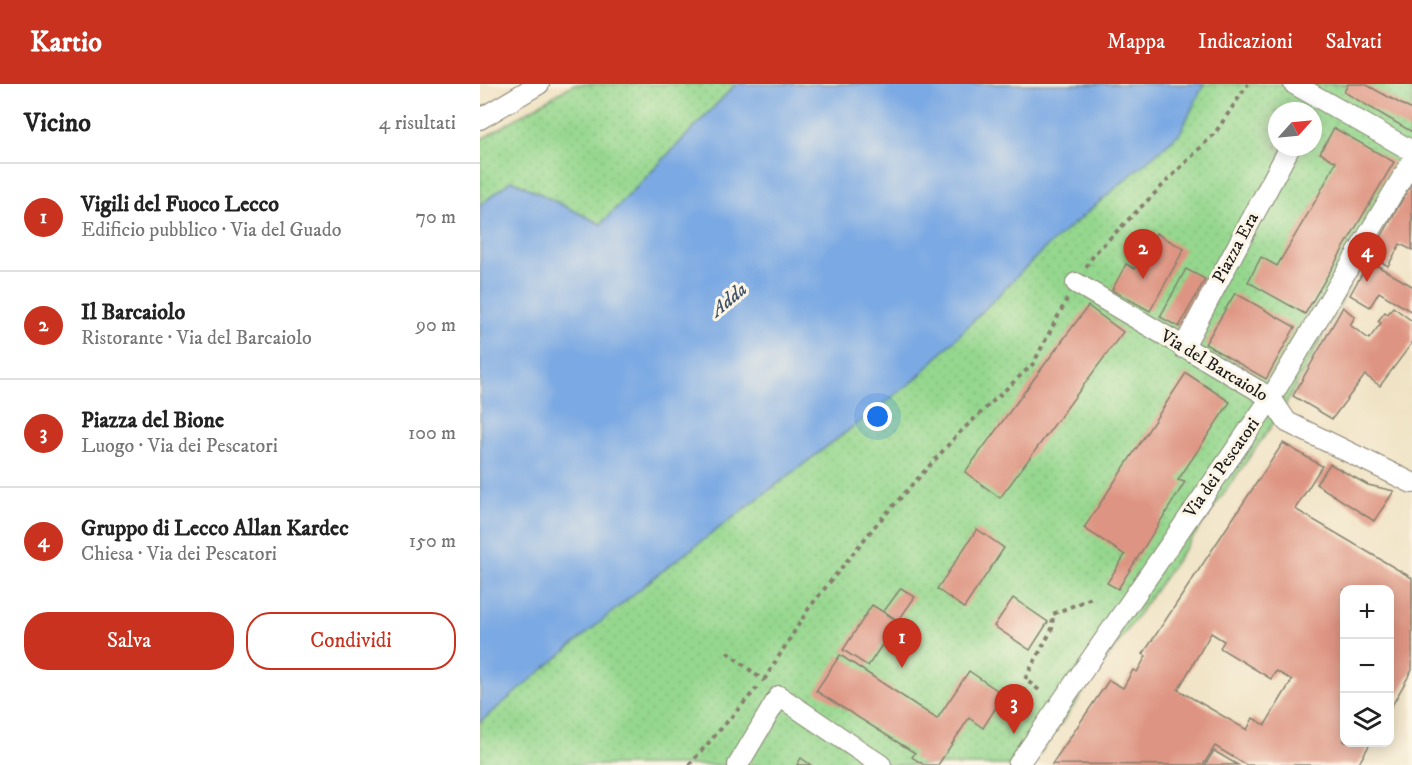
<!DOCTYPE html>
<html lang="it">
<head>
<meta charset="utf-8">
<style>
	body { margin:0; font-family:"IM FELL DW Pica",serif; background:#f6f6f6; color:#222 }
	.controls { position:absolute; right:18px; bottom:18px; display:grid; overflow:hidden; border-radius:12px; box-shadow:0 3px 15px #0003 }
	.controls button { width:54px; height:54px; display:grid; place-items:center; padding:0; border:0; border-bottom:2px solid #e0e0e0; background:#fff; color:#222; font:30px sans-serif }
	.compass { position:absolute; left:788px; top:18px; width:54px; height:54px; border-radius:50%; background:#fff; box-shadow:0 3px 15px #0003; rotate:63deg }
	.you { position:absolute; left:398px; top:333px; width:21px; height:21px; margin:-15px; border:4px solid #fff; border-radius:50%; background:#1a73e8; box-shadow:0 0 0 9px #1a73e833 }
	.badge { display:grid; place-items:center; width:39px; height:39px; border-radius:50%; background:#c8321e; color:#fff; font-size:20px; font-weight:700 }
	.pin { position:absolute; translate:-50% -50px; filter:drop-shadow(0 2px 3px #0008) }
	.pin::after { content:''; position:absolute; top:32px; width:21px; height:18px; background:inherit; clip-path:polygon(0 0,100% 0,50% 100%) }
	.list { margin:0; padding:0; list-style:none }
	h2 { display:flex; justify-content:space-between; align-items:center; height:78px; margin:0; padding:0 24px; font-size:26px }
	h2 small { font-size:20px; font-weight:400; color:#767676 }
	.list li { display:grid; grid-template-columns:39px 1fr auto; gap:18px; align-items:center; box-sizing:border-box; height:108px; padding:0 24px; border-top:2px solid #e0e0e0 }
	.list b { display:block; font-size:22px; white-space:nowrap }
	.list p { margin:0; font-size:20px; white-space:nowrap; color:#767676 }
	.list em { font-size:20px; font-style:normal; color:#767676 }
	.actions { display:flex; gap:12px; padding:18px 24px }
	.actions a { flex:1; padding:14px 0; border:2px solid #c8321e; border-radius:24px; text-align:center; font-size:21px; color:#c8321e }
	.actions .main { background:#c8321e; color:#fff }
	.icon { flex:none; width:33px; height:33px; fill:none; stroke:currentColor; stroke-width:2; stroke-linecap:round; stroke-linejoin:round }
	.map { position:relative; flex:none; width:932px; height:681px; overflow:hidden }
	header { display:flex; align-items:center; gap:36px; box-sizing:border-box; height:84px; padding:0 30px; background:#c8321e; color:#fff }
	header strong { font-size:28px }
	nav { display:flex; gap:33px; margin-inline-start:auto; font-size:21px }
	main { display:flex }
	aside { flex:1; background:#fff }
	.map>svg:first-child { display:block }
</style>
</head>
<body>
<header>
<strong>Kartio</strong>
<nav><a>Mappa</a><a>Indicazioni</a><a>Salvati</a></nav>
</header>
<main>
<aside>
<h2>Vicino<small>4 risultati</small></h2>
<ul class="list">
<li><span class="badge">1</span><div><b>Vigili del Fuoco Lecco</b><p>Edificio pubblico · Via del Guado</p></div><em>70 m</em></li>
<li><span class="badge">2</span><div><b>Il Barcaiolo</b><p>Ristorante · Via del Barcaiolo</p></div><em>90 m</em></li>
<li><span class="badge">3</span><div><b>Piazza del Bione</b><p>Luogo · Via dei Pescatori</p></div><em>100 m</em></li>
<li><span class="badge">4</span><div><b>Gruppo di Lecco Allan Kardec</b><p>Chiesa · Via dei Pescatori</p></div><em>150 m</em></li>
</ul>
<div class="actions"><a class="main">Salva</a><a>Condividi</a></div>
</aside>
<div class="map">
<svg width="932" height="681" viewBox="0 0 932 681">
	<defs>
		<pattern id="green-dots" width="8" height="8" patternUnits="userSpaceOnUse" patternTransform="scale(1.5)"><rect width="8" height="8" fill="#95d78e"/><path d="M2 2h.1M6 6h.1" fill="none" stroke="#80b87a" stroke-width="1.8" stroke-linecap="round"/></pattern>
	</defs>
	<rect width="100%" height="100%" fill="#fcf5e5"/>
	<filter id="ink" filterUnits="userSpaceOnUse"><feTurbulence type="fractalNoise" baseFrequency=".0167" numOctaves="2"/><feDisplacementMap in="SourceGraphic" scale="12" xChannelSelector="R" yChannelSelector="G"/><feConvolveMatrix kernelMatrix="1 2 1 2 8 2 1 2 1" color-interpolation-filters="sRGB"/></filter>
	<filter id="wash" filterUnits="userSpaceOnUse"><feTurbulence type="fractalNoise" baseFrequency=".008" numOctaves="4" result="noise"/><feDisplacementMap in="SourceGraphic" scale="24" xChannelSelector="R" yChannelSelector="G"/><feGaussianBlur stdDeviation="1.35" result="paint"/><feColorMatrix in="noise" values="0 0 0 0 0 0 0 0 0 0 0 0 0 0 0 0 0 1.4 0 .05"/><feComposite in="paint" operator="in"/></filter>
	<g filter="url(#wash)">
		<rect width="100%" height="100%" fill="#f0e3c5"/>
		<path fill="url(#green-dots)" stroke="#587a55" stroke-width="1.5" fill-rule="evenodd" d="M94 0H932V87L802 327 552 681H0V56ZM797 27H833V63H797Z"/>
		<path fill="#7aa9e3" stroke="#4b6280" stroke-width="1.5" d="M256 0H724L700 49 562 167 435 296 177 491 0 638V121L32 96 121 140Z"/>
		<g id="blocks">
			<g fill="#de9482" fill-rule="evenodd">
				<path d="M868 0H885L932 26V48L864 8Z"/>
				<path d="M854 44 914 78 825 230 768 198 781 173 797 182 836 116 856 78 840 69Z"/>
				<path d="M932 98V166L920 160 908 182 891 172Z"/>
				<path d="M676 149 704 165 670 227 632 206 646 180 655 185Z"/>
				<path d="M889 177 932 202V228L899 208 890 223 870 211Z"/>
				<path d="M706 185 725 195 699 243 680 233Z"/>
				<path d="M755 209 815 243 786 295 725 260Z"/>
				<path d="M608 222 643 248 520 414 485 388Z"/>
				<path d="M863 223 875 233 870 241 889 255 901 239 898 237 905 228 908 230 913 223 932 237V259L900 302 885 291 852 335 813 312Z"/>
				<path d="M706 289 750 318 698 396 705 398 638 505 627 499 645 471 604 444Z"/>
				<path d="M803 359 842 382 815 425 932 494V586L910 625V506H864V658H891L878 681H766L735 662 723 681 572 680 629 596 643 604 653 586 657 588 666 572 663 570ZM731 549 744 557 740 564 791 595 796 587 812 596 785 641 773 634 767 646 698 606Z"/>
				<path d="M850 380 888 401 914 407 894 437 836 400Z"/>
				<path d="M497 445 524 464 484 524 457 505Z"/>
				<path d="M421 504 435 513 418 537 404 527Z"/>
				<path d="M533 514 568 538 550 566 514 542Z"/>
				<path d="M392 521 418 537 388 582 363 566Z"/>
				<path d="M360 571 457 635 489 587 524 611 503 644 489 634 458 681H444L432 673 435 669 336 607Z"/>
				<path d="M734 667 758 681H725Z"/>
				<path d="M321 674 324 676 331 681H317Z"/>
			</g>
		</g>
	</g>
	<g filter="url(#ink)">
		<use href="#blocks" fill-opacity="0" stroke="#868070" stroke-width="1.5"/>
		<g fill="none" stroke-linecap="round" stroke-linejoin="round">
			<defs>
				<g id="street">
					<path d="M814 0 932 67"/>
					<path d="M0 35 59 0"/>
					<path d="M596 199 791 314 807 338 932 399"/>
					<path d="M703 264 810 63"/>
					<path d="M258 681 299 612 401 681"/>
					<path d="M538 681 791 314 932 77"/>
				</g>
			</defs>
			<use href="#street" stroke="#868070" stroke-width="22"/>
			<g stroke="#868070" stroke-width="4" stroke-dasharray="4.5 4.5" stroke-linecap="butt">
				<path d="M606 183 615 169 735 49 768 0"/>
				<path d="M247 568 284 597"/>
				<path d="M284 596 329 524 395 442 479 349 553 280 587 215"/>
				<path d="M559 606 545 595 572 545 573 530 614 513"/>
				<path d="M209 681 277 604"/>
			</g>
			<use href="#street" stroke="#fff" stroke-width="20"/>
		</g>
	</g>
	<g text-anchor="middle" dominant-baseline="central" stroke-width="6" stroke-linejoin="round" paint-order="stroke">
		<g font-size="18" fill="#1c1c1c" stroke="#fcf5e5">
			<text transform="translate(756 164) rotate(-62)">Piazza Era</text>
			<text transform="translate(734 282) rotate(31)">Via del Barcaiolo</text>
			<text transform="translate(742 384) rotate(-55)">Via dei Pescatori</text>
		</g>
		<g font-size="20" font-style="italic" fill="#42546c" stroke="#fcf5e5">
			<text transform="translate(249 216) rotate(-40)">Adda</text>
		</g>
	</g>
</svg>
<div class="controls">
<button>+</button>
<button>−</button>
<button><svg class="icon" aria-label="layers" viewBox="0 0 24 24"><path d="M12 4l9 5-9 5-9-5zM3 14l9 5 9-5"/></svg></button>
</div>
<svg class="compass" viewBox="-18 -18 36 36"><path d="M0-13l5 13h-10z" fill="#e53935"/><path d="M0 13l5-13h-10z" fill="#767676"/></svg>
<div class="you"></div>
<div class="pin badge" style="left:422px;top:584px">1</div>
<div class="pin badge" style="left:663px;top:195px">2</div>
<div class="pin badge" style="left:534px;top:650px">3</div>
<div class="pin badge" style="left:887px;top:198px">4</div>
</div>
</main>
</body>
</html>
